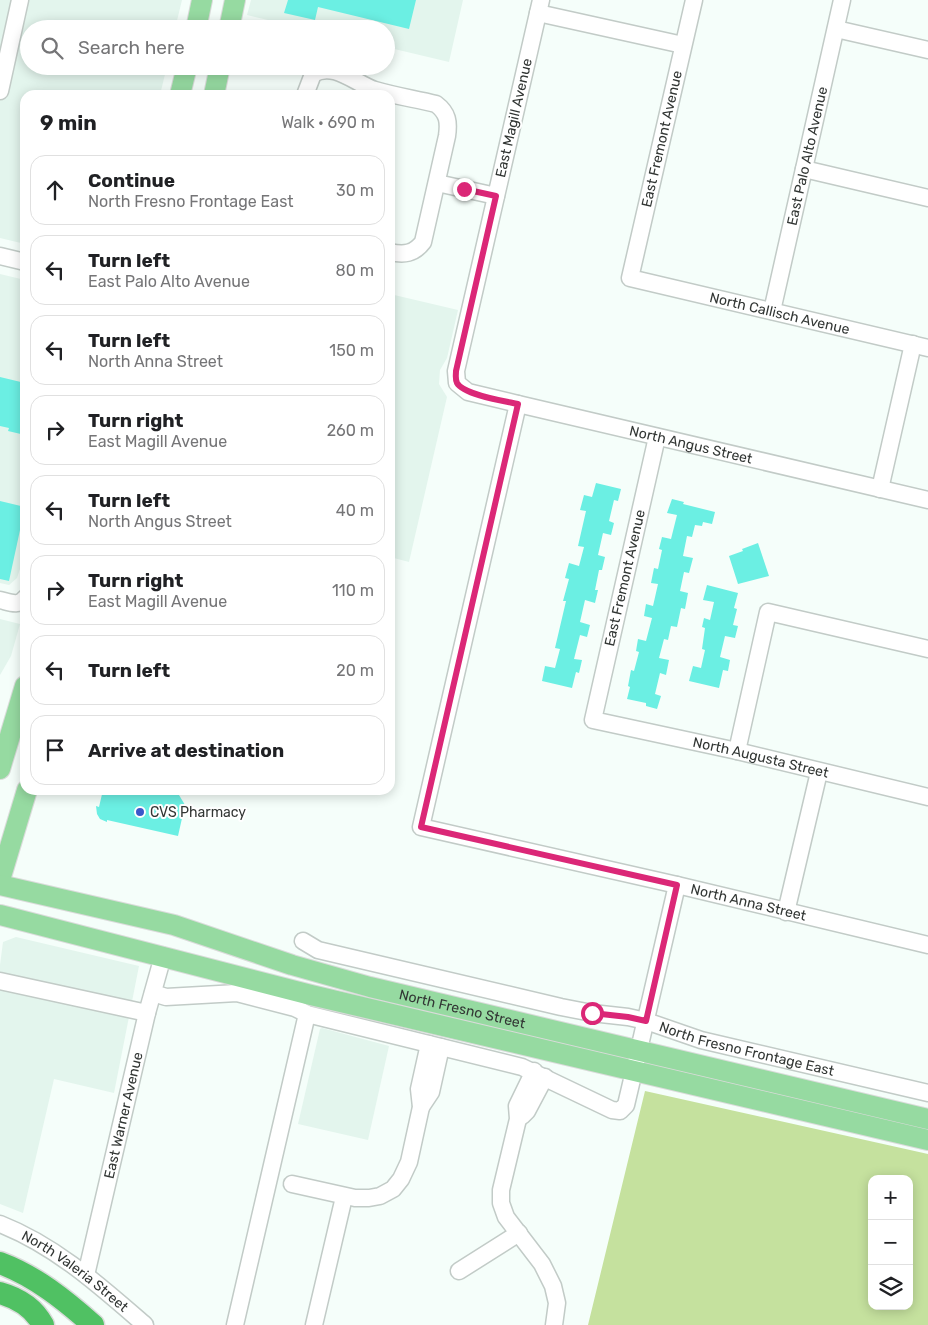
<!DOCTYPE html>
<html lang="en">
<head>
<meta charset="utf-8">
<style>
	body { margin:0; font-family:Rubik,sans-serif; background:#f6f6f6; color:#202124 }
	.controls { position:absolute; right:15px; bottom:15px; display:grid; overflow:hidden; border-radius:10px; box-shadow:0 2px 12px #0003 }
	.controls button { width:45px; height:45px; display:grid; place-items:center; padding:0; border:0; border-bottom:1px solid #e0e0e0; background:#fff; color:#202124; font:25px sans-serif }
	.stop { position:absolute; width:15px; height:15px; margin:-11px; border:4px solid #db2777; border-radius:50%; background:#fff }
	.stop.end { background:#db2777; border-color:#fff; box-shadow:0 1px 5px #0008 }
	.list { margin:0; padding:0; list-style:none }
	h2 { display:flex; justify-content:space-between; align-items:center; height:65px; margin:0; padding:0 20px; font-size:21px }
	h2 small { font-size:16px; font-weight:400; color:#757577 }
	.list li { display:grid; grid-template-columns:32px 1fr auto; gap:15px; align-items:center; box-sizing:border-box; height:70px; margin:0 10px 10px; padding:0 10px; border:1px solid #e0e0e0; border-radius:15px }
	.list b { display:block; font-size:19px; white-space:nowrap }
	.list p { margin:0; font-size:16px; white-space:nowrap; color:#757577 }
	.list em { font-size:16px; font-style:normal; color:#757577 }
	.icon { flex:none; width:28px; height:28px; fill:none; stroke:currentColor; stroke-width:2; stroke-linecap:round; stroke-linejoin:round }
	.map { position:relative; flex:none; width:928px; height:1325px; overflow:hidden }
	.search { position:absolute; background:#fff; box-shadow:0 2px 12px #0003; left:20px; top:20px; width:375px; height:55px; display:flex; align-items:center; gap:12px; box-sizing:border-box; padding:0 18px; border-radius:28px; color:#757577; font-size:19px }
	.panel { position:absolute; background:#fff; box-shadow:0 2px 12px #0003; left:20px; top:90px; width:375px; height:705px; border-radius:15px }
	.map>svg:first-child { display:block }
</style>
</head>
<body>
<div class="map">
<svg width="928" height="1325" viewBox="0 0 928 1325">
	<rect width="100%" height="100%" fill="#f5fefa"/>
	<g fill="#e3f5ed">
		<path d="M0 0H182L175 29H29V66H167L160 95H25V244L0 238Z"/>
		<path d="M251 0H463L449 62 386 47V29H306L247 15Z"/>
		<path d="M0 274 25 280V554L17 578 9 585 0 583Z"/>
		<path d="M390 294 458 310 447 358 440 370 439 384 447 397 409 562 390 557Z"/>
		<path d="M0 619 20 624 11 656 0 675Z"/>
		<path d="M16 937 139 966 114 1093 54 1079 23 1213 0 1204V965L3 942Z"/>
		<path d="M322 1028 389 1046 368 1140 298 1124 320 1029Z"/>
	</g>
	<path fill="#c5e19e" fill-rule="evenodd" d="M645 1091 928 1154V1325H588ZM872 1179H909V1306H872Z"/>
	<g fill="#6befe3">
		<path d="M288 0H416L409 29 318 7 315 20 284 13Z"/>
		<path d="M0 377 25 383V435L8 431 9 428 0 426Z"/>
		<path d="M596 483 621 489 618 501 614 500 609 521 614 523 611 535 603 533 598 555 605 557 602 570H599L595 590H598L595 603 585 600 580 622 590 625 587 637 580 635 574 659 582 660 579 673 576 672 572 688 542 681 545 666 555 668 560 649 555 648 566 601H563L569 579 565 578 569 563 579 566 584 547 578 546 586 511 580 510 584 495 592 497Z"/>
		<path d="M672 499 684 502 683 504 715 512 712 524 703 522 702 526 695 525 692 537 687 536 683 556 693 558 689 573 684 572 680 591 688 593 685 609 681 608 677 627 671 626 668 640 664 639 659 658 669 660 666 675 660 673 655 694 661 696 657 709 646 706V703L627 699 630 687 628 686 631 670 634 671 639 652 636 651 638 639 646 641 652 618 644 616 646 604 653 606 658 584 651 583 654 568 658 569 662 550 659 549 662 537 671 539 677 515 667 513Z"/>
		<path d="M0 501 25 507 9 581 0 579Z"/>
		<path d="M758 543 769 576 738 584 729 556 743 551 742 549Z"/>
		<path d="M707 585 738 593 734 608 737 609 733 625 738 626 735 638 725 636 720 657 730 660 728 671 723 670 719 688 689 681 693 666 701 668 705 650 702 649 705 628 702 627 704 618 710 620 714 602 703 600Z"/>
		<path d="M103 790H176L185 805 178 836 107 820V822L100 819 97 814 96 806 99 807Z"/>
	</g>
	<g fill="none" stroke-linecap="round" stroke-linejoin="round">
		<defs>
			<g id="minor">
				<path id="s1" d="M541 0 456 371 457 383 468 392 518 404 928 500"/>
				<path id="s2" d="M694 0 630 278 928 348"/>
				<path d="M538 13 683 45"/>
				<path d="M836 29 928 50"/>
				<path d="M0 91 20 0"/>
				<path d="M305 95 313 74C334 61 356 84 375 90 395 96 416 99 436 104 448 113 449 122 447 136L423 242C414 254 404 255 390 252"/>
				<path d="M804 169 928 198"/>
				<path d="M437 183 496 196"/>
				<path d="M0 256 25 262"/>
				<path id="s3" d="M772 311 842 0"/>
				<path id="s4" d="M518 404 421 827 677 885 928 945"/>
				<path id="s5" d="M657 437 593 720 737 751 928 797"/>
				<path d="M880 489 913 344"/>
				<path d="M0 600C9 602 19 607 25 598"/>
				<path d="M737 751 768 612 928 649"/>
				<path d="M786 912 819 772"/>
				<path id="s6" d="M303 941 318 950 561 1007 592 1013 628 1017 646 1021 701 1040 928 1093"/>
				<path d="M0 981 147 1013"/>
				<path d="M153 993 166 997 237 993 295 1008 307 1014 522 1067 612 1110 620 1111 626 1105 634 1071 677 885"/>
				<path d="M534 1071 517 1106 518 1119 501 1190V1203L506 1217 542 1264 553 1286 557 1303 554 1325"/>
				<path d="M421 1107 431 1092 441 1047"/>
				<path d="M522 1116 527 1111 545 1077"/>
				<path d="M292 1184 355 1198H369L380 1196 393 1189 401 1179 409 1162 421 1107 419 1089 429 1044"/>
				<path id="s7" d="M0 1224C56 1246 100 1286 145 1325"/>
				<path d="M459 1271 519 1233"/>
				<path id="s8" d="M86 1275 147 1013 163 956"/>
				<path d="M235 1325 307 1014"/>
				<path d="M314 1325 344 1197"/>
			</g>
			<g id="major">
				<path d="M196 29 202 0"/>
				<path d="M229 29 235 0"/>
				<path d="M180 95 187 66"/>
				<path d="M214 95 220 66"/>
				<path d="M0 769 25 686"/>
				<path d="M0 880 27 790"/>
				<path id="s9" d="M0 885 174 925 292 965 370 987 928 1119"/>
				<path d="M0 915 311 995 928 1140"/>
			</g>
			<g id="highway">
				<path d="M0 1263C35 1276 65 1300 93 1325"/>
				<path d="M0 1293C18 1298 34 1308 43 1325"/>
			</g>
		</defs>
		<use href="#minor" stroke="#c2cbc7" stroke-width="19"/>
		<use href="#major" stroke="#dadbda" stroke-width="22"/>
		<use href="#highway" stroke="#dadbda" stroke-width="25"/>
		<use href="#minor" stroke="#fff" stroke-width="16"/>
		<use href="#major" stroke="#96daa1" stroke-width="20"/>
		<use href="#highway" stroke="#50c163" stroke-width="22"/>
	</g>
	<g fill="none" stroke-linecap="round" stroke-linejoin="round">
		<path stroke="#db2777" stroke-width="6" d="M464 189 496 196 456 371C456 375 455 379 457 383 464 395 504 401 518 404L421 827 677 885 646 1021 628 1017 592 1013"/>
	</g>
	<circle fill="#3b57c9" stroke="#fff" stroke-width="2" cx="140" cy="812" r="5"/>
	<g text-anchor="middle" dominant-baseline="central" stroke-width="4" stroke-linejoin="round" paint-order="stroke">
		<g font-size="14" fill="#323634" stroke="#fff">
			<text transform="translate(514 118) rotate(-77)">East Magill Avenue</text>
			<text transform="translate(662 139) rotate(-77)">East Fremont Avenue</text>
			<text stroke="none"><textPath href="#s3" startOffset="159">East Palo Alto Avenue</textPath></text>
			<text stroke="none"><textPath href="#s2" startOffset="439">North Callisch Avenue</textPath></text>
			<text stroke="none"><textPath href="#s1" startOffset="636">North Angus Street</textPath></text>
			<text transform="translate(625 578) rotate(-77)">East Fremont Avenue</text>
			<text stroke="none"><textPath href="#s5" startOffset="462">North Augusta Street</textPath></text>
			<text stroke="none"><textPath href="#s4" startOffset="770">North Anna Street</textPath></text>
			<text stroke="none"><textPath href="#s9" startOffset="479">North Fresno Street</textPath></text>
			<text stroke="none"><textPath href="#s6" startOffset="458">North Fresno Frontage East</textPath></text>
			<text stroke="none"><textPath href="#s8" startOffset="164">East Warner Avenue</textPath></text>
			<text stroke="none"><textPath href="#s7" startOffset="89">North Valeria Street</textPath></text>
		</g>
		<g font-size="14" fill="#323634" stroke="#fff" text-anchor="start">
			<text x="150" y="812">CVS Pharmacy</text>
		</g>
	</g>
</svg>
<div class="controls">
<button>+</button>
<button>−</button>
<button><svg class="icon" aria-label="layers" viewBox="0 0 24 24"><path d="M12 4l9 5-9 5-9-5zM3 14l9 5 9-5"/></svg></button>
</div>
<div class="stop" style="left:592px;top:1013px"></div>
<div class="stop end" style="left:464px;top:189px"></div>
<div class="search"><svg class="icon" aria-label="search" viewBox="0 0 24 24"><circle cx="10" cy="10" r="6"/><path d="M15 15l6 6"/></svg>Search here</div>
<section class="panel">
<h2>9 min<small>Walk · 690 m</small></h2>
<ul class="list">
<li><svg class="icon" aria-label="ahead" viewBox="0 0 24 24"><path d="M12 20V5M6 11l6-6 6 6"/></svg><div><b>Continue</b><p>North Fresno Frontage East</p></div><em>30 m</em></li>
<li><svg class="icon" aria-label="left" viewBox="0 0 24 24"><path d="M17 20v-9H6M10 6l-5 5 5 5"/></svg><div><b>Turn left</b><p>East Palo Alto Avenue</p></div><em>80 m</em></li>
<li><svg class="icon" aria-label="left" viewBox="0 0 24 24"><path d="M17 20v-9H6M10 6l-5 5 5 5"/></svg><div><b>Turn left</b><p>North Anna Street</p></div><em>150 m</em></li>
<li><svg class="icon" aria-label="right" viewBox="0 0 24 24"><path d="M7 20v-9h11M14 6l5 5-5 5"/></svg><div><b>Turn right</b><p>East Magill Avenue</p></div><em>260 m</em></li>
<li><svg class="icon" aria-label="left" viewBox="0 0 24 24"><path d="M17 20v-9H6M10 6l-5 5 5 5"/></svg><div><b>Turn left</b><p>North Angus Street</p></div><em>40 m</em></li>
<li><svg class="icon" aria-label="right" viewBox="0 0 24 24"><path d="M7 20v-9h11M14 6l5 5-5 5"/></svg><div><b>Turn right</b><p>East Magill Avenue</p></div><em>110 m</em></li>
<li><svg class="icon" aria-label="left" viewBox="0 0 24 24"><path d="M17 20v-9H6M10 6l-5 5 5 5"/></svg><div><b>Turn left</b></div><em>20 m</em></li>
<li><svg class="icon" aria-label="arrive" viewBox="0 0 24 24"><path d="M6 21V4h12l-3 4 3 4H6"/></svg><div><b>Arrive at destination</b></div></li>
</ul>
</section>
</div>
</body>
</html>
